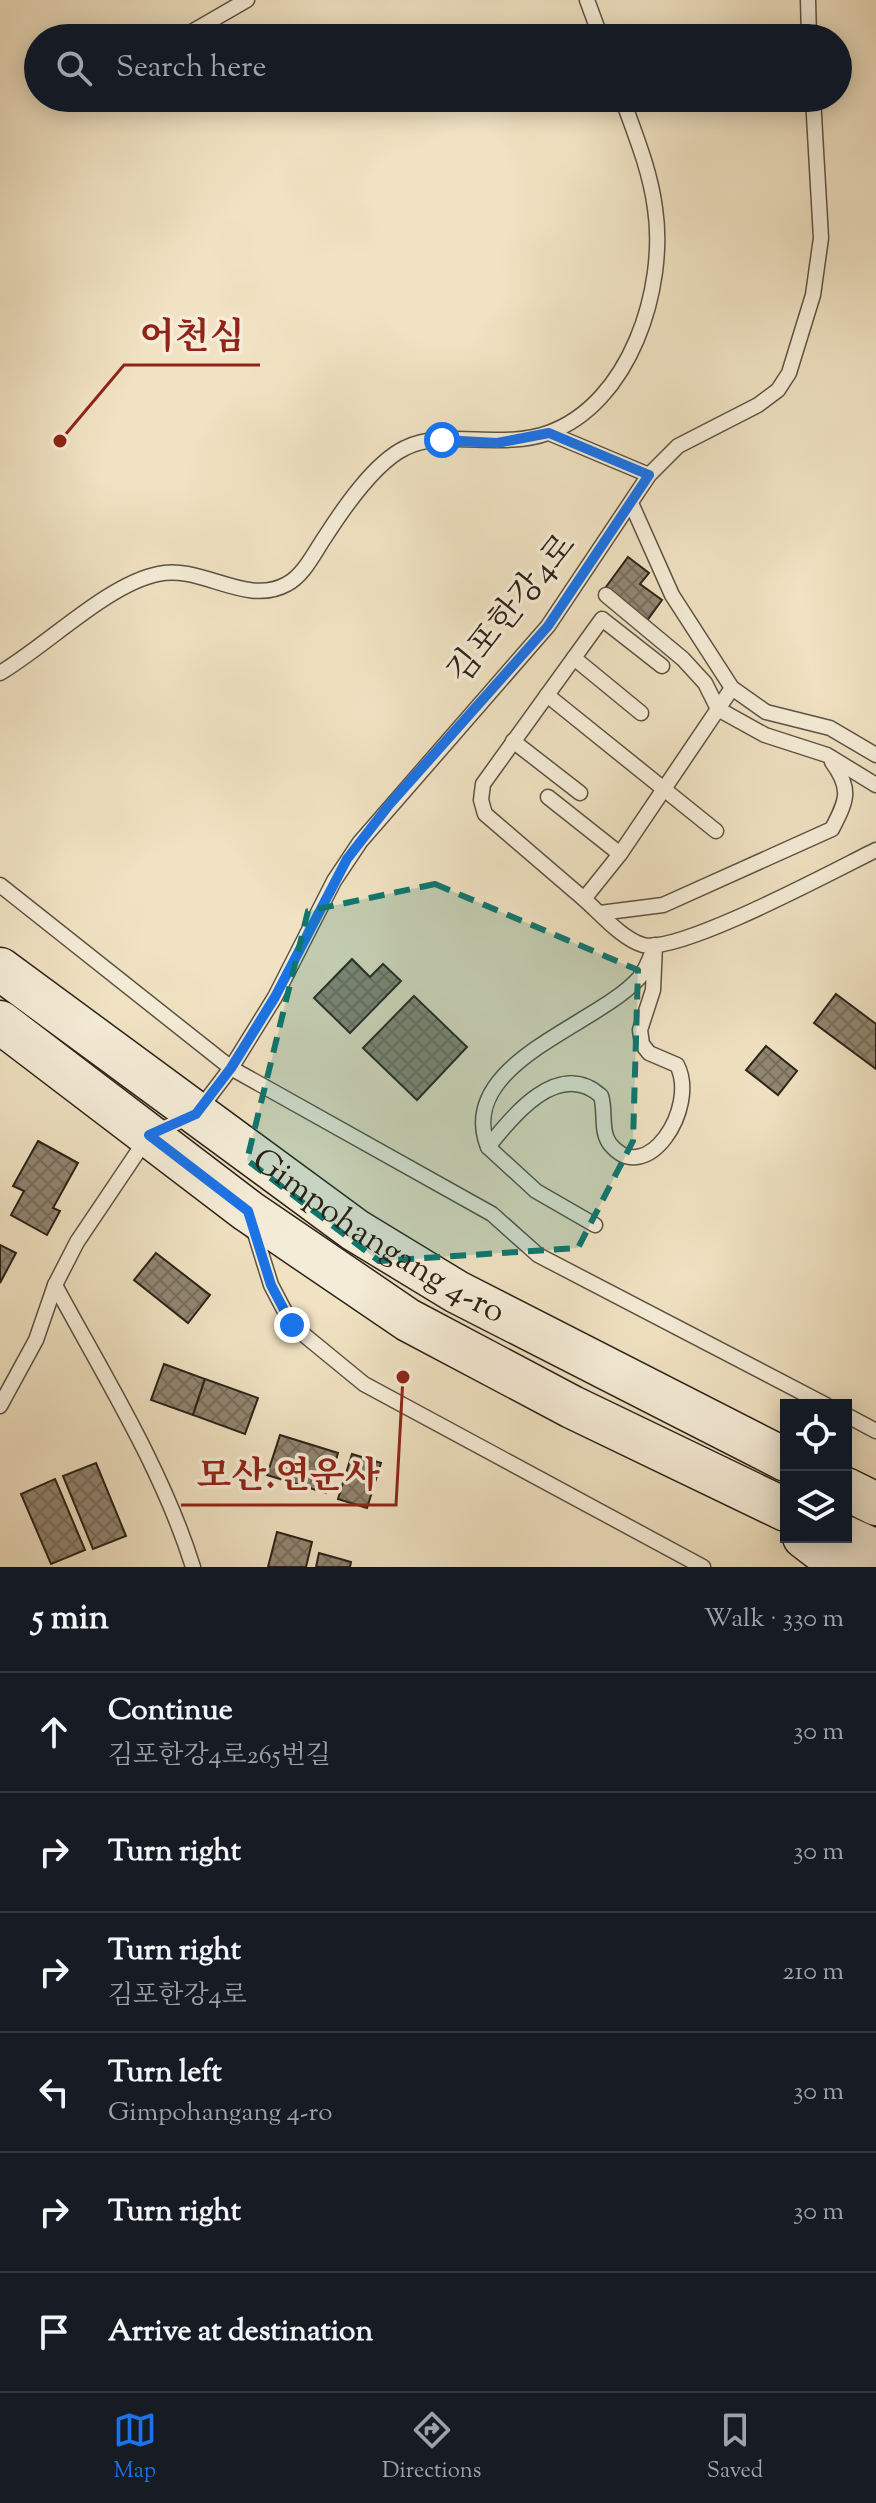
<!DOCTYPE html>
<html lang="en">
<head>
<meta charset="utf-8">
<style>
	body { margin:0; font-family:"Sorts Mill Goudy","Noto Serif KR",serif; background:#242831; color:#f1f3f6 }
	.controls { position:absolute; right:24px; bottom:24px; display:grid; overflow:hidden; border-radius:0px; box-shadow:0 4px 20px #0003 }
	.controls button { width:72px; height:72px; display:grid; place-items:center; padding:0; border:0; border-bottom:2px solid #363941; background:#171b24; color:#f1f3f6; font:40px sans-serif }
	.stop { position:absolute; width:24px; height:24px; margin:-18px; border:6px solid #1a73e8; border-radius:50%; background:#fff }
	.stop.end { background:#1a73e8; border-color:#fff; box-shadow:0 2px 8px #0008 }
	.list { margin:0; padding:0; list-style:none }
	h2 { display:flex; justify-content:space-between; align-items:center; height:104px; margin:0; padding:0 32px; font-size:34px }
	h2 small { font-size:26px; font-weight:400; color:#9ea1a6 }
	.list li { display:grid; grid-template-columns:52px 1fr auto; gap:24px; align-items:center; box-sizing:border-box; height:120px; padding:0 32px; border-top:2px solid #363941 }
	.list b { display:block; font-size:30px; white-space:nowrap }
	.list p { margin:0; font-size:26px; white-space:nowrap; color:#9ea1a6 }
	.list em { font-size:26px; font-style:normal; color:#9ea1a6 }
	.icon { flex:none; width:44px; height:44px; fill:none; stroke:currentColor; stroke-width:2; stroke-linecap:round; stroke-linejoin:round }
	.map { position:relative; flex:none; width:876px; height:1567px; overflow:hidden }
	.search { position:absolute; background:#171b24; box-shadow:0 4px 20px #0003; left:24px; right:24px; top:24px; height:88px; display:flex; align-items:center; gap:20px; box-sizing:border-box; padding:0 28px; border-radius:44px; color:#9ea1a6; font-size:30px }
	.sheet { height:824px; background:#171b24 }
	nav { display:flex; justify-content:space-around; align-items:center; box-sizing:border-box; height:112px; border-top:2px solid #363941; background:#171b24; font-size:22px; color:#9ea1a6 }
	nav a { display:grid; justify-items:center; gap:4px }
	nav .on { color:#1a73e8 }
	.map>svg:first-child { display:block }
</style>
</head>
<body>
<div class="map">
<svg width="876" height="1567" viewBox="0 0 876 1567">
	<defs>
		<pattern id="building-cross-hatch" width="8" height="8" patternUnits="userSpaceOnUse" patternTransform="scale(2)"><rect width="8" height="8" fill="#918671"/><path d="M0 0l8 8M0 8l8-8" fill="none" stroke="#776d5c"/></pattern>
	</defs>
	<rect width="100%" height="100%" fill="#f0e2c2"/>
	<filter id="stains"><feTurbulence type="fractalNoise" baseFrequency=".0025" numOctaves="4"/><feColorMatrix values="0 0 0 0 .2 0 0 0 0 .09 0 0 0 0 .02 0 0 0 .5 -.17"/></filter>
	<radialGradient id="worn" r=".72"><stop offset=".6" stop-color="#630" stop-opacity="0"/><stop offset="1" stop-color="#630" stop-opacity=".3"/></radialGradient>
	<g fill="url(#building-cross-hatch)" stroke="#2b2319" stroke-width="2">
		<path d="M628 557 649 573 640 584 662 600 646 622 603 591Z"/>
		<path d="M352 959 370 977 383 964 401 981 350 1033 314 998Z"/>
		<path d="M836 994 876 1024V1069L814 1023Z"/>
		<path d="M414 996 467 1047 417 1100 363 1048Z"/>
		<path d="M766 1046 797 1071 778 1095 746 1070Z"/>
		<path d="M38 1141 78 1163 53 1208 60 1211 47 1235 11 1215 24 1191 13 1186Z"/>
		<path d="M0 1245 16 1253 0 1283Z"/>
		<path d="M156 1253 210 1295 188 1323 134 1280Z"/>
		<path d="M164 1364 205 1379 193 1415 151 1400Z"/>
		<path d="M205 1379 258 1398 245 1434 193 1415Z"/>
		<path d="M280 1435 338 1453 326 1493 267 1475Z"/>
		<path d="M352 1454 381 1463 367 1508 338 1499Z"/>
		<path d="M96 1463 126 1536 93 1549 63 1476Z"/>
		<path d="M55 1479 85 1550 51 1564 21 1494Z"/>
		<path d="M277 1532 312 1542 306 1567H268Z"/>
		<path d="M319 1553 351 1562 350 1567H316Z"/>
	</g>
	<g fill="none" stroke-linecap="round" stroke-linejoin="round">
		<defs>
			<g id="lane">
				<path d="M587 0 601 38"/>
				<path d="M808 0 809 38"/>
				<path d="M181 38 247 0"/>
				<path d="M549 433 649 475"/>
				<path d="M631 503 672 595 732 688 766 712 830 728 876 755"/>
				<path d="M606 595 683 659 705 683 718 709 732 688"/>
				<path d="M574 658 641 713"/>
				<path d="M0 673C46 646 108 584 158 574 201 564 246 607 287 584 304 575 314 553 325 537 343 509 374 463 405 448 444 428 501 450 548 433 630 404 667 288 655 208 650 170 635 134 622 98"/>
				<path d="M547 695 716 831"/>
				<path d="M513 741 580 793"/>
				<path d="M876 785 827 755 765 735 718 709 620 854 584 899C600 913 622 939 643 945 680 954 835 870 876 850"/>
				<path d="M548 797 620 854"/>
				<path d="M0 885 231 1068 492 1214 538 1255 826 1405"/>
				<path d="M584 899 485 814 481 800 483 784 602 619 662 666"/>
				<path d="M600 913 663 905 832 829C847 800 852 789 832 762"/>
				<path d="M655 945 653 990 640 1030 642 1044 649 1053 677 1065C699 1108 646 1189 610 1144 600 1131 606 1111 601 1096 559 1058 512 1116 488 1147 455 1063 597 1026 639 978 647 969 651 955 655 945Z"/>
				<path d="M488 1147 536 1191 595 1225"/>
				<path d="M253 1227 271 1285 292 1325 364 1384 703 1567"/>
				<path d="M55 1285C104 1376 162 1468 193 1567"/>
				<path d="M0 1406 36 1340 55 1285 77 1242 149 1135 196 1114 231 1068 275 997 334 881 360 842 548 626 649 475 678 446 758 405 778 390 789 373 813 295 821 238 813 98"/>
				<path d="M846 1415 876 1431"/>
			</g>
			<g id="secondary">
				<path id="s1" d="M0 969 355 1230 457 1292 786 1460"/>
				<path d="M0 1022 248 1211 408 1320 572 1407 786 1510"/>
				<path d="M846 1489 876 1504"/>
				<path d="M804 1537 843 1567"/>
				<path d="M845 1537 876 1551"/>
			</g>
		</defs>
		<use href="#lane" stroke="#5c5343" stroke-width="17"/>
		<use href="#secondary" stroke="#2b2319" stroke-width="45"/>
		<use href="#lane" stroke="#f5ecd7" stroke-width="14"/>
		<use href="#secondary" stroke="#f5ecd7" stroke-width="42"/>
	</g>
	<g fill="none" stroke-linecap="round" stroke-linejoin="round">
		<path stroke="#1a73e8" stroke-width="10" d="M292 1325 271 1285 248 1211 149 1135 196 1114 231 1068 275 997 347 859 389 805 548 626 649 475 549 433 497 443 442 440"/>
	</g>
	<path fill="#0f766e" fill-opacity="0.2" stroke="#0f766e" stroke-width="6" stroke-dasharray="16 10" stroke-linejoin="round" d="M435 884 638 970 633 1141 578 1248 379 1261 247 1160 308 911Z"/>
	<g text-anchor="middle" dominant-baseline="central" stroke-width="7" stroke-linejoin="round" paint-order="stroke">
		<g font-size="34" fill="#2b2319" stroke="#f5ecd7">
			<text transform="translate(513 610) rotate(-51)">김포한강4로</text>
			<text stroke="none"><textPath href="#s1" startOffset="464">Gimpohangang 4-ro</textPath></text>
		</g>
	</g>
	<path fill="none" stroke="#8f2418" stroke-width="3" d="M60 441L124 365H260M403 1377L396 1505H181"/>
	<g fill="#8f2418" stroke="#f5ecd7" stroke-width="3">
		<circle cx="60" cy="441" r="8"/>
		<circle cx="403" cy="1377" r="8"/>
	</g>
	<g font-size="36" text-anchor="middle" font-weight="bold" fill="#8f2418" stroke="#f5ecd7" stroke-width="7" stroke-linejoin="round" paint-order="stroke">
		<text x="192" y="348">어천심</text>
		<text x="288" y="1487">모산.연운사</text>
	</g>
	<rect width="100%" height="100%" filter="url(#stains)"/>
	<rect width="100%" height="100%" fill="url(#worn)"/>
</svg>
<div class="controls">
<button><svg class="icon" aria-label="locate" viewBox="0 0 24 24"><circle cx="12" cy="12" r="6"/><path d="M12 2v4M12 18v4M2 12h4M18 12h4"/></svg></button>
<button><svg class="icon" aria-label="layers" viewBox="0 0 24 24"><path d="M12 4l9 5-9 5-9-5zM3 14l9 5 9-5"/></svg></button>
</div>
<div class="stop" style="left:442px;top:440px"></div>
<div class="stop end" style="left:292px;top:1325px"></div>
<div class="search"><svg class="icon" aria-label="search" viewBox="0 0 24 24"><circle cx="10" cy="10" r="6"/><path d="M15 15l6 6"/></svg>Search here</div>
</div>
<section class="sheet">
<h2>5 min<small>Walk · 330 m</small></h2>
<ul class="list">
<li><svg class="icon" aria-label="ahead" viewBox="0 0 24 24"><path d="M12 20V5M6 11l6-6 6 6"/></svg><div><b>Continue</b><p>김포한강4로265번길</p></div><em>30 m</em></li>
<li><svg class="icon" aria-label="right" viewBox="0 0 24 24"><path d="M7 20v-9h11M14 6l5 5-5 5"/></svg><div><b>Turn right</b></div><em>30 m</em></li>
<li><svg class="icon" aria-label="right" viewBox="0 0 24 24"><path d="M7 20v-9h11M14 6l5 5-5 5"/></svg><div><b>Turn right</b><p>김포한강4로</p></div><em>210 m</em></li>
<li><svg class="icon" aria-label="left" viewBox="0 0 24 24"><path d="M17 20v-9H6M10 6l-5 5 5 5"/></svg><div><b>Turn left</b><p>Gimpohangang 4-ro</p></div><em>30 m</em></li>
<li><svg class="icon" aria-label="right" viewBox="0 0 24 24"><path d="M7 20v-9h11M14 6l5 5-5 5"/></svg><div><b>Turn right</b></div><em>30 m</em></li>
<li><svg class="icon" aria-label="arrive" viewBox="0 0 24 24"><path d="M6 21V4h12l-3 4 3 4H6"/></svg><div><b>Arrive at destination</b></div></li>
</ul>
</section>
<nav>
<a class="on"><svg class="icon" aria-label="map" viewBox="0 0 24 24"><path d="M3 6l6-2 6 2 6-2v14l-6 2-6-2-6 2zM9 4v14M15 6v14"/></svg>Map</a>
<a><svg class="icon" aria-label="directions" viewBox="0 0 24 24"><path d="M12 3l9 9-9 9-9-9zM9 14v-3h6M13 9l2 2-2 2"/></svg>Directions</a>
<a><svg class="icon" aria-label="saved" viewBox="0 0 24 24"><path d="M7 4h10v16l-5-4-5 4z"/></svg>Saved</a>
</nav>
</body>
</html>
